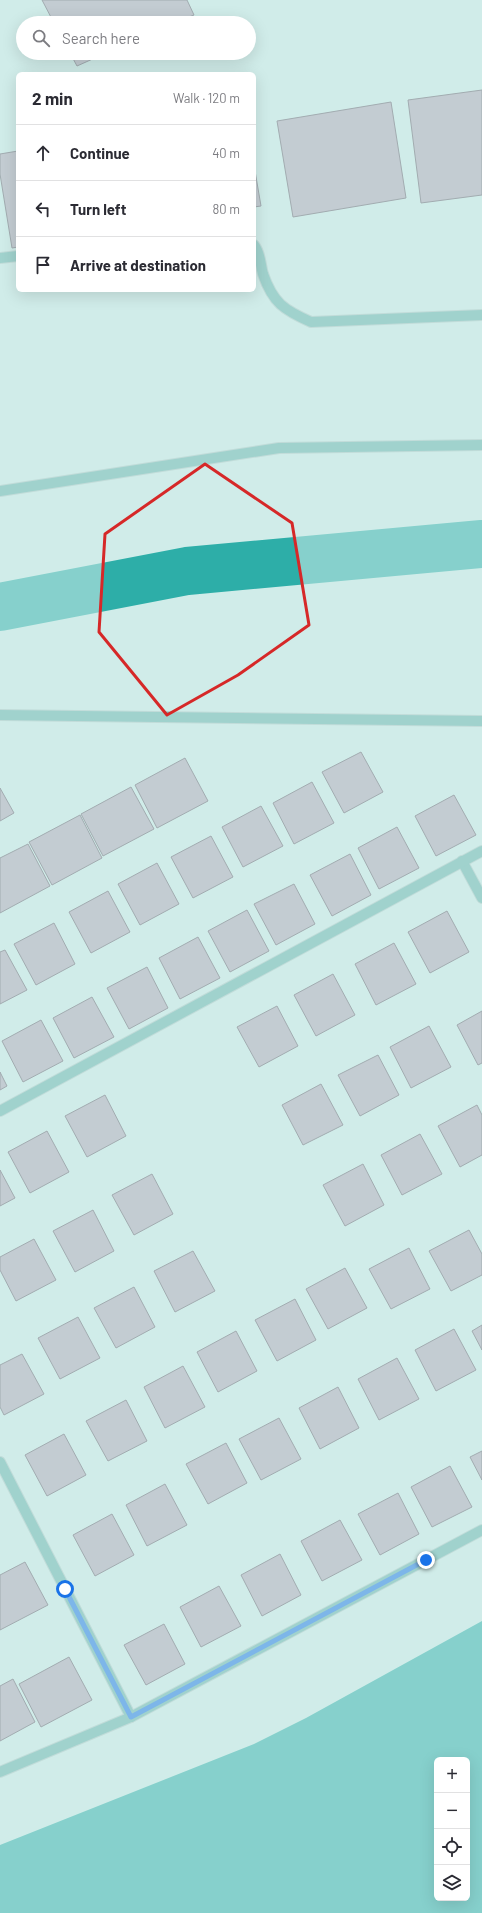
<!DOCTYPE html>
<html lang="en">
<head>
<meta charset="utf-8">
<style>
	body { margin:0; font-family:Barlow,sans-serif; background:#f7f7f7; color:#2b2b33 }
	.controls { position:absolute; right:12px; bottom:12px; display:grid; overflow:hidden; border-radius:6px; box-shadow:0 4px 16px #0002 }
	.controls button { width:36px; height:36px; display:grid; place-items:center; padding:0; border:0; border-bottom:1px solid #e1e1e2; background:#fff; color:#2b2b33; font:20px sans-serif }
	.stop { position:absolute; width:12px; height:12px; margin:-9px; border:3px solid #1a73e8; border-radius:50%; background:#fff }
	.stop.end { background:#1a73e8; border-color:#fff; box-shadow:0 1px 4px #0008 }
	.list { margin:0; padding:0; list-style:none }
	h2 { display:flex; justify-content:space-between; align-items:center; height:52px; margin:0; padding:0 16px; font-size:17px }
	h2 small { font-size:13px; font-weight:400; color:#7c7c81 }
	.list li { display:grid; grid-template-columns:26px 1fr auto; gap:12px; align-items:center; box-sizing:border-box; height:56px; padding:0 16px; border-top:1px solid #e1e1e2 }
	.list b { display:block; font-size:15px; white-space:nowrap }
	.list em { font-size:13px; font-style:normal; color:#7c7c81 }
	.icon { flex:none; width:22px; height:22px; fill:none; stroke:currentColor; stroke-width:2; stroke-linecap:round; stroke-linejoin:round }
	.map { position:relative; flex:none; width:482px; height:1913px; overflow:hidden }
	.search { position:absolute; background:#fff; box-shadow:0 4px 16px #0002; left:16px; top:16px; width:240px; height:44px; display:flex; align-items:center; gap:10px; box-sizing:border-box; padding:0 14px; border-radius:22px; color:#7c7c81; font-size:15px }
	.panel { position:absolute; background:#fff; box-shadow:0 4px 16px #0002; left:16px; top:72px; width:240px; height:220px; border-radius:6px }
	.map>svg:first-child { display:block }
</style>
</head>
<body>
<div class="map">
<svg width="482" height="1913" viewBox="0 0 482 1913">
	<rect width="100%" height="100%" fill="#d0ece9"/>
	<path fill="#2daea8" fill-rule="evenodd" d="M482 1621V1913H0V1845L254 1744 306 1718ZM437 1760H467V1898H437Z"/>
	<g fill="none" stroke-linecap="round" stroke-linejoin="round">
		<path stroke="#2daea8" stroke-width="48" d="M0 607 187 571 482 544"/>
	</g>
	<g fill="#b3a4b5" stroke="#6b5d6c">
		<path d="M42 0H187L194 15 174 23H54Z"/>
		<path d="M70 53H106L77 66Z"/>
		<path d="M482 90V195L421 203 408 100Z"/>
		<path d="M391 102 406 198 293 217 277 121Z"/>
		<path d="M18 151V247L12 248 0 174V154Z"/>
		<path d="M254 165 261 206 254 207Z"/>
		<path d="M361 752 383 792 344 813 322 772Z"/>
		<path d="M185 758 208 801 157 828 135 785Z"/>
		<path d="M312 782 334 823 294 844 273 803Z"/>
		<path d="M131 787 154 829 103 856 81 814Z"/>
		<path d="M0 788 14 813 0 821Z"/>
		<path d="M454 795 476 835 436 856 415 816Z"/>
		<path d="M261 806 283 846 243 867 222 827Z"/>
		<path d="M80 815 102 858 52 885 29 842Z"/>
		<path d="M397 827 419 868 379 889 358 848Z"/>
		<path d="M211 836 233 877 193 898 171 857Z"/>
		<path d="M28 844 50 886 0 913V858Z"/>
		<path d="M350 854 371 895 332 916 310 875Z"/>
		<path d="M157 863 179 904 140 925 118 884Z"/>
		<path d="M294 884 315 924 276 945 254 904Z"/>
		<path d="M108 891 130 932 91 953 69 912Z"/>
		<path d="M247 910 269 951 230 972 208 931Z"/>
		<path d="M447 911 469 952 430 973 408 932Z"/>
		<path d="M54 923 75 964 36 985 14 944Z"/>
		<path d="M198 937 220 978 180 999 159 958Z"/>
		<path d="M394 943 416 984 376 1005 355 964Z"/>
		<path d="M5 950 27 990 0 1004V952Z"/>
		<path d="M147 967 168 1008 129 1029 107 988Z"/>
		<path d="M333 974 355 1015 316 1036 294 995Z"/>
		<path d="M92 997 114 1037 74 1058 53 1018Z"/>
		<path d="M277 1006 298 1046 259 1067 237 1027Z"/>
		<path d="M482 1011V1063L478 1065 457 1025Z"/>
		<path d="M41 1020 63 1061 23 1082 2 1041Z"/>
		<path d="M429 1026 451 1067 411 1088 390 1047Z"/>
		<path d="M378 1055 399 1095 360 1116 338 1075Z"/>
		<path d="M0 1072 7 1086 0 1090Z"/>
		<path d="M321 1084 343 1125 303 1145 282 1105Z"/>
		<path d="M105 1095 126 1136 87 1157 65 1116Z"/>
		<path d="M477 1105 482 1115V1155L460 1167 438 1126Z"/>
		<path d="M47 1131 69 1172 30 1193 8 1152Z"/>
		<path d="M420 1134 442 1174 402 1195 381 1155Z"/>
		<path d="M363 1164 384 1205 345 1226 323 1185Z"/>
		<path d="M0 1170 15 1198 0 1206Z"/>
		<path d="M152 1174 173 1214 134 1235 112 1195Z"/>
		<path d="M93 1210 114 1251 75 1272 53 1231Z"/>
		<path d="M469 1230 482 1254V1275L451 1291 429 1251Z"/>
		<path d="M34 1239 56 1280 16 1301 0 1270V1257Z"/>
		<path d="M409 1248 430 1289 391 1309 369 1269Z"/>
		<path d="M193 1251 215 1291 175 1312 154 1271Z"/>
		<path d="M345 1268 367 1308 328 1329 306 1289Z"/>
		<path d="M134 1287 155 1327 116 1348 94 1308Z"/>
		<path d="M295 1299 316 1340 277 1361 255 1320Z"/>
		<path d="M78 1317 100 1358 60 1379 38 1338Z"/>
		<path d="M482 1325V1350L472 1331Z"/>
		<path d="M454 1329 476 1370 436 1391 415 1350Z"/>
		<path d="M236 1331 257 1371 218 1392 197 1352Z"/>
		<path d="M22 1354 44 1394 4 1415 0 1407V1365Z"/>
		<path d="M397 1358 419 1399 379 1420 358 1379Z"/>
		<path d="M183 1366 205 1407 165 1428 144 1387Z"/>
		<path d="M338 1387 359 1428 320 1449 299 1408Z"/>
		<path d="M126 1400 147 1441 108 1461 86 1421Z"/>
		<path d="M279 1418 301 1459 261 1480 239 1439Z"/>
		<path d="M64 1434 86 1475 47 1496 25 1455Z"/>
		<path d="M226 1443 247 1483 208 1504 186 1464Z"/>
		<path d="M482 1451V1480L470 1457Z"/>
		<path d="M450 1466 472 1507 432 1527 411 1487Z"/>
		<path d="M165 1484 187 1525 147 1546 126 1505Z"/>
		<path d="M398 1493 419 1534 380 1555 358 1514Z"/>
		<path d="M112 1514 134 1555 95 1576 73 1535Z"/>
		<path d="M340 1520 362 1560 322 1581 301 1541Z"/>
		<path d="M280 1554 301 1595 262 1616 241 1575Z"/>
		<path d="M25 1562 48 1605 0 1630V1575Z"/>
		<path d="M219 1586 241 1626 201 1647 180 1607Z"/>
		<path d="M164 1624 185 1664 146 1685 124 1645Z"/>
		<path d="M69 1657 92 1700 41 1727 19 1684Z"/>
		<path d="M13 1679 35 1722 0 1741V1686Z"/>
	</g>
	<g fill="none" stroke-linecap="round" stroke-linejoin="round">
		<defs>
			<g id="minor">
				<path d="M254 245C261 254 260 264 263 274 273 303 284 310 311 322L482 315"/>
				<path d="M0 258 18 256"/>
				<path d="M0 491 279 448 482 445"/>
				<path d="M0 715 482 721"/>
				<path d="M462 861 482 898"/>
				<path d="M0 1111 482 851"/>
				<path d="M0 1462 131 1717"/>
				<path d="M0 1772 131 1717 482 1530"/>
			</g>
		</defs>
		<use href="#minor" stroke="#b0c8c6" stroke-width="12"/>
		<use href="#minor" stroke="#66b1ac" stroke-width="10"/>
	</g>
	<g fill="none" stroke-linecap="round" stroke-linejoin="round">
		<path stroke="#1a73e8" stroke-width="5" d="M65 1589 131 1717 426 1560"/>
	</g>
	<path d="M0 0H482V1913H0ZM205 464 292 523 309 625 238 675 167 715 99 632 105 534Z" fill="#d0ece9" fill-opacity=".55" fill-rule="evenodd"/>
	<path fill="none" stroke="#d62828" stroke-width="3" stroke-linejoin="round" d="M205 464 292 523 309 625 238 675 167 715 99 632 105 534Z"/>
</svg>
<div class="controls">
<button>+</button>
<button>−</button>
<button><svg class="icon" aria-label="locate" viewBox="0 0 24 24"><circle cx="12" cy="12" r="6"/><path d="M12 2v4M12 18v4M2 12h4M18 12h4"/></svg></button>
<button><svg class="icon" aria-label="layers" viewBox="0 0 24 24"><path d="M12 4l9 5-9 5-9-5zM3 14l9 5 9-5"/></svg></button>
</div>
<div class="stop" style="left:65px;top:1589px"></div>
<div class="stop end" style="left:426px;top:1560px"></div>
<div class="search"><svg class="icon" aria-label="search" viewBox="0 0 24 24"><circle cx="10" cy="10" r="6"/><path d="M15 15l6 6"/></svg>Search here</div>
<section class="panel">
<h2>2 min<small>Walk · 120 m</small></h2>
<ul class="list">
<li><svg class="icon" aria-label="ahead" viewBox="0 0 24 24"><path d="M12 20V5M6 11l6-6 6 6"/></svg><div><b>Continue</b></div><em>40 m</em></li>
<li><svg class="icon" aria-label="left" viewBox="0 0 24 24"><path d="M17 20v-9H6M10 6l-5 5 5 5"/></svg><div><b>Turn left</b></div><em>80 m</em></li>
<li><svg class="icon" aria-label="arrive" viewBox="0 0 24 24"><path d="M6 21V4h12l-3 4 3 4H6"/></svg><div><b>Arrive at destination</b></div></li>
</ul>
</section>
</div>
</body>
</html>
